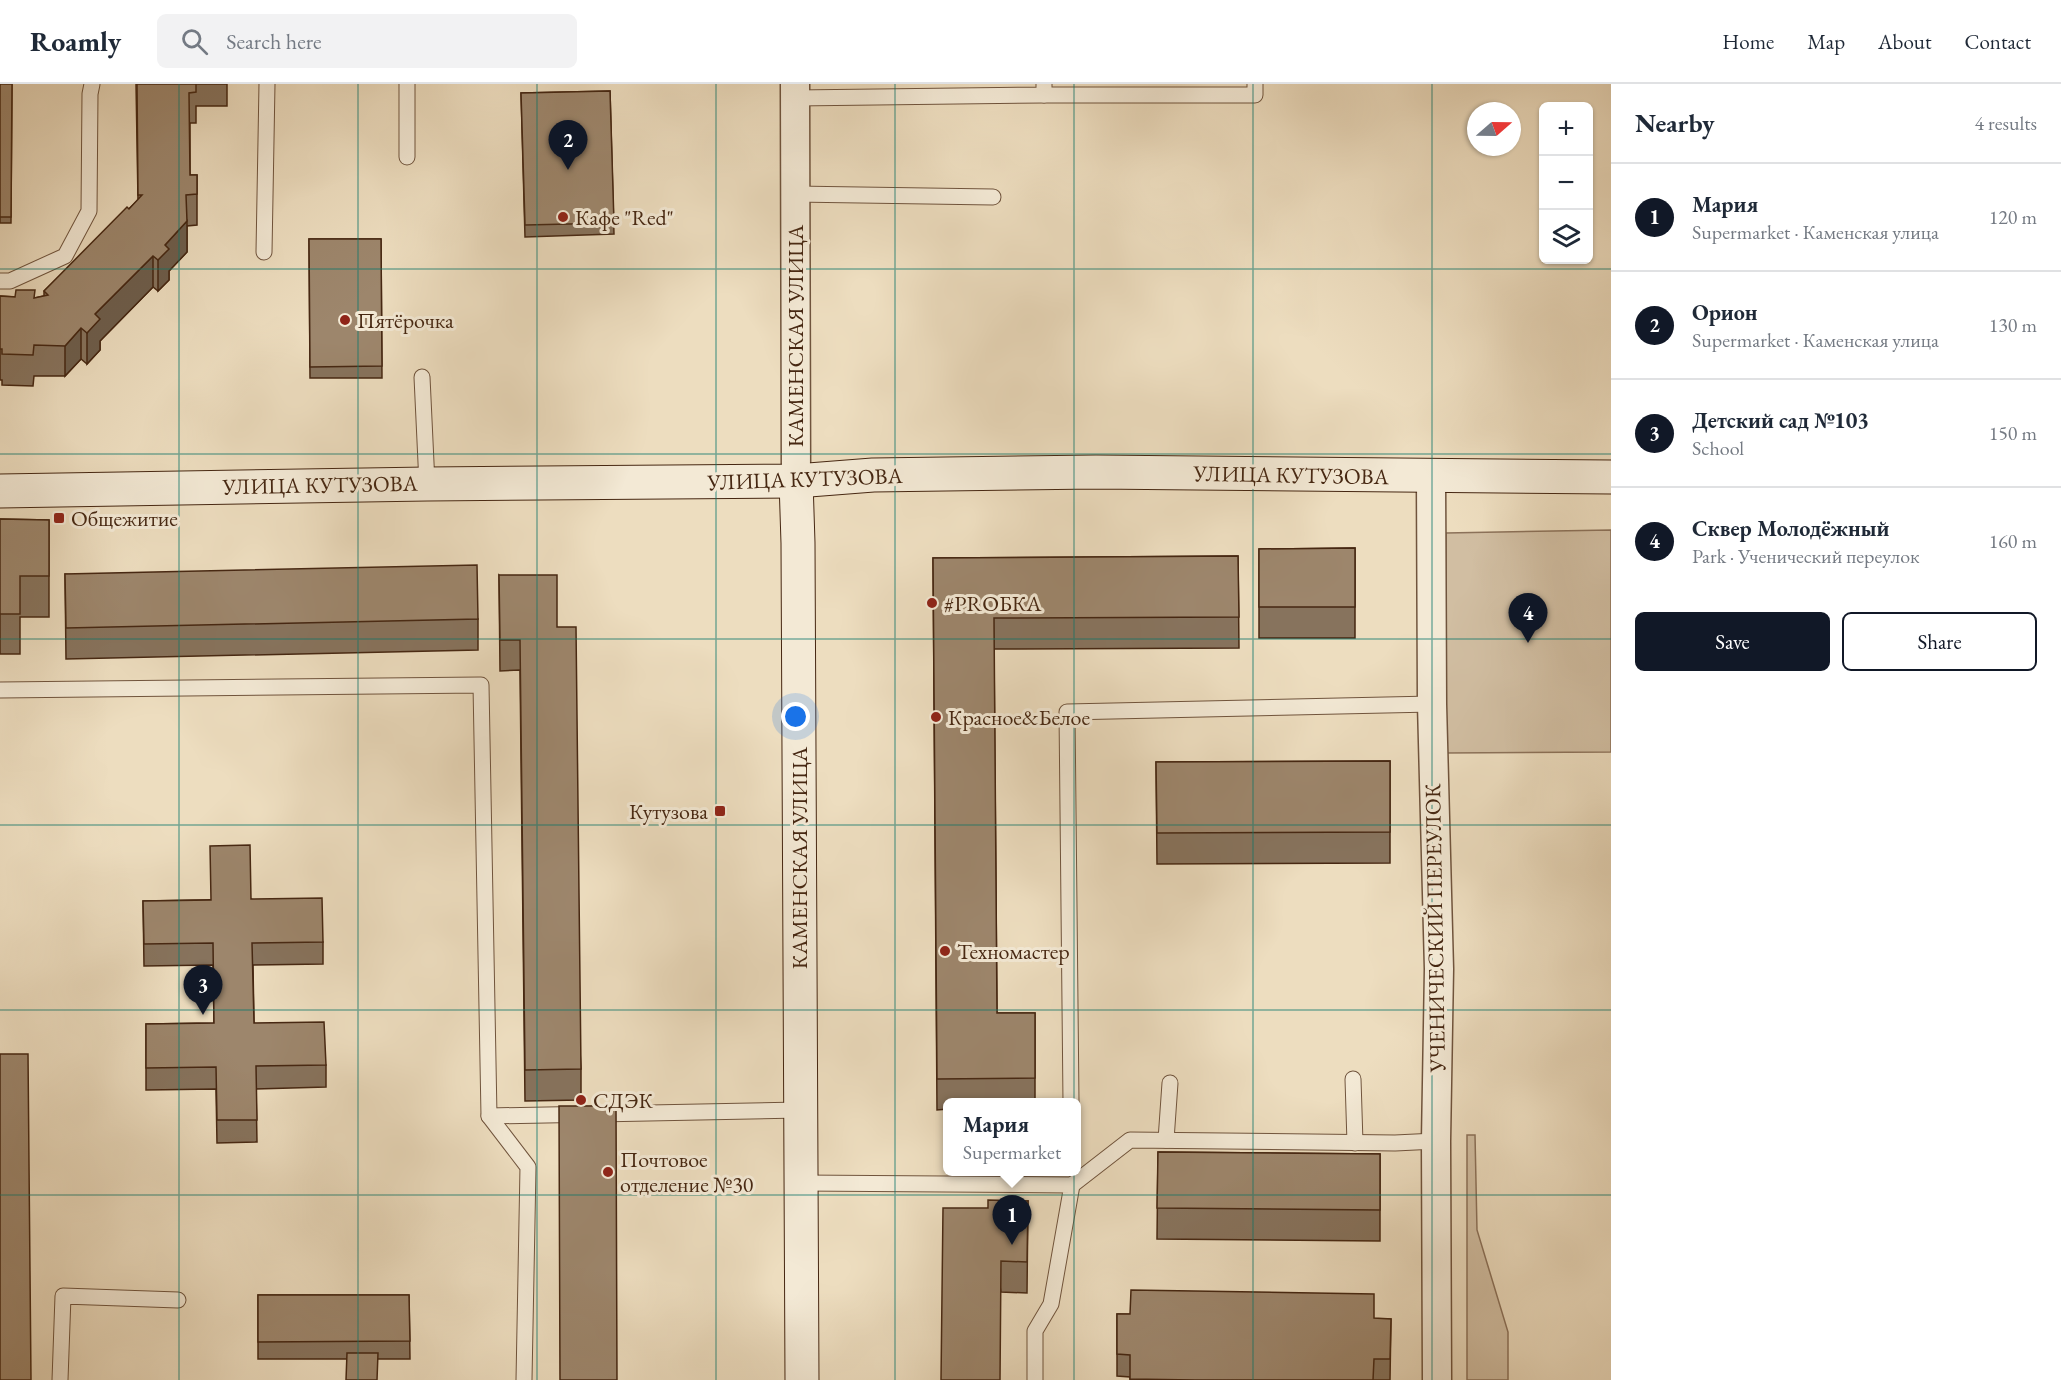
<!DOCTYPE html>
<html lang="en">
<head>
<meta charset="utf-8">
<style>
	body { margin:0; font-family:"EB Garamond",serif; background:#f2f2f3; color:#1f2937 }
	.controls { position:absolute; right:18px; top:18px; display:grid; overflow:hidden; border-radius:9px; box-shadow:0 2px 4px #0004 }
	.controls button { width:54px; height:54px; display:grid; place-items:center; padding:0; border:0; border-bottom:2px solid #e0e1e3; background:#fff; color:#1f2937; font:30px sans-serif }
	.compass { position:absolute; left:1467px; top:18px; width:54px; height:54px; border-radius:50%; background:#fff; box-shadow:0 2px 4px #0004; rotate:70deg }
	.you { position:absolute; left:796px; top:633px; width:21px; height:21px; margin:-15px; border:4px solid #fff; border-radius:50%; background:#1a73e8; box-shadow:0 0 0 9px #1a73e833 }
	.badge { display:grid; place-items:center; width:39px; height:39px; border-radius:50%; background:#111827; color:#fff; font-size:20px; font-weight:700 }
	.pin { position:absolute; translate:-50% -50px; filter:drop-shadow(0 2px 3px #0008) }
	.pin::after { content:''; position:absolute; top:32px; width:21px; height:18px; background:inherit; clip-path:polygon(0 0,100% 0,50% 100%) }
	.popup { position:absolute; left:943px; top:1014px; width:138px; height:78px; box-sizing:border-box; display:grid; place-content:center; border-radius:9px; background:#fff; filter:drop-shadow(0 2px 4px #0005); font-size:20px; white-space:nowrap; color:#747a83 }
	.popup b { font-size:22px; color:#1f2937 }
	.popup::after { content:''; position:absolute; left:50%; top:100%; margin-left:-12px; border:12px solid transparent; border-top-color:#fff }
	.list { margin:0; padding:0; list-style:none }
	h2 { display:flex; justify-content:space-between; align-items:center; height:78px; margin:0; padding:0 24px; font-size:26px }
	h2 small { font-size:20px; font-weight:400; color:#747a83 }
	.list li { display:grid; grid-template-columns:39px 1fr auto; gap:18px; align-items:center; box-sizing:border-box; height:108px; padding:0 24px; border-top:2px solid #e0e1e3 }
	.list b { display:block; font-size:22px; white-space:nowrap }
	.list p { margin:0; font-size:20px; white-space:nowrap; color:#747a83 }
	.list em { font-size:20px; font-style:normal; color:#747a83 }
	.actions { display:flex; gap:12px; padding:18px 24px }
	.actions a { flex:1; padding:14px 0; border:2px solid #111827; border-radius:9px; text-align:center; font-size:21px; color:#111827 }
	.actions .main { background:#111827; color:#fff }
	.icon { flex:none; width:33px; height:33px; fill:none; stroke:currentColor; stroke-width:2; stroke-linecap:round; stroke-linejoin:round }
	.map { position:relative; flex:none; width:1611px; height:1296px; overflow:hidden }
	header { display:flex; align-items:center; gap:36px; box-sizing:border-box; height:84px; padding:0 30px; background:#fff; border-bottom:2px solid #e0e1e3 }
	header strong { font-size:28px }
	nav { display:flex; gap:33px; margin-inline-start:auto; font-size:21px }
	.search { width:420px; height:54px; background:#f2f2f3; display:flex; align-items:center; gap:15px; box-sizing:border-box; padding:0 21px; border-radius:9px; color:#747a83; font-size:22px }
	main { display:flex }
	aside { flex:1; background:#fff }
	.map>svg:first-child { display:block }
</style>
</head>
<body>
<header>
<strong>Roamly</strong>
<div class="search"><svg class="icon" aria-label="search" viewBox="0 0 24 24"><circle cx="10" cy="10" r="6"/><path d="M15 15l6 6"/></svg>Search here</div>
<nav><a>Home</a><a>Map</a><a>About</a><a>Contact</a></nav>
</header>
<main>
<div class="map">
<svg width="1611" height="1296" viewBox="0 0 1611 1296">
	<rect width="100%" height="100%" fill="#edddbf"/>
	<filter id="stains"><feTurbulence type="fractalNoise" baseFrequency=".00333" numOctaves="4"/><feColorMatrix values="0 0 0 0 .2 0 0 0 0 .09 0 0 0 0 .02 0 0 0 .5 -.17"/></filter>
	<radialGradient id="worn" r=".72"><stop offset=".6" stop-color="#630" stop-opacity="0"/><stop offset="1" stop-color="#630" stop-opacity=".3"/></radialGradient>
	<g fill="#d1bea2" stroke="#8c725a" stroke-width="1.5">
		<path d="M1611 446V668L1445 669 1446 449Z"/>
		<path d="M1467 1051H1475L1477 1146 1508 1248V1296H1467Z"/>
	</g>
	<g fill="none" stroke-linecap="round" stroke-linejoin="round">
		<defs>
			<g id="lane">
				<path d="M407 0V73"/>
				<path d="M1044 11H1255V0"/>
				<path d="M795 14 1044 11V0"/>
				<path d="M794 110 993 113"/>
				<path d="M264 168 267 0"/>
				<path d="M0 197H10L65 172 89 127 90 10 92 0"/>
				<path d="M422 293 427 400"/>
				<path d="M0 606 481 601 489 1032 528 1083 524 1296"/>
				<path d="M1353 995 1355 1059"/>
				<path d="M1071 1018 1067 628 1432 620"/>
				<path d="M489 1032 800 1026"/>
				<path d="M1166 1056 1170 999"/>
				<path d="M800 1099 1072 1101 1051 1220 1035 1247V1296"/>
				<path d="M1072 1101 1130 1056 1395 1059 1436 1057"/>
				<path d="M60 1296 63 1212 178 1216"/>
			</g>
			<g id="street">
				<path d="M795 0 796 397"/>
				<path d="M1431 392 1432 620 1439 885 1436 1057 1437 1296"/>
			</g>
			<g id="secondary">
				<path d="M796 397 798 459 802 1296"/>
				<path d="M0 407 427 400 796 397 873 391 1096 388 1611 393"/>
			</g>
		</defs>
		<use href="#lane" stroke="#70543d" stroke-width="17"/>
		<use href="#street" stroke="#70543d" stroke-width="31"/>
		<use href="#secondary" stroke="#462712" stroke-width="35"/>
		<use href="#lane" stroke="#f3e9d5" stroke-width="15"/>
		<use href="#street" stroke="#f3e9d5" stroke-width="28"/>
		<use href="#secondary" stroke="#f3e9d5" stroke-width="33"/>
	</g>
	<g fill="#87735d" stroke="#462712" stroke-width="1.5">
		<path d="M0 0H12L11 139H0Z"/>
		<path d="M136 0H227V22H196V39H190V91H197V141L187 142V168L169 187V196L158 207 153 203 100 257V266L87 280 81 275 65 292H34L33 302 2 301V296H0V212L35 214 44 212V207L138 116Z"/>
		<path d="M610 7 614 150 525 153 521 9Z"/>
		<path d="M309 155H381L382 294H310Z"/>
		<path d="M0 435 49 436V533H20V570H0Z"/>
		<path d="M1355 464V554H1259V465Z"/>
		<path d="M1238 472 1239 564 994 565 997 929H1035V1018H948V1025L937 1026 933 474Z"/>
		<path d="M65 490 478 535V566L66 575Z"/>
		<path d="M499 491 557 543 581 985V1016L525 1017 520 586 500 587Z"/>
		<path d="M1390 677V779L1157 780 1156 678Z"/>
		<path d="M251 815 323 858V880L253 881 254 939 326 981V1003L256 1005 257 1058 217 1059 216 1005 146 1006V940L214 939 213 881 144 882 143 817Z"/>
		<path d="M1158 1068 1380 1070V1157L1157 1155Z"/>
		<path d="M1028 1117 1027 1209 1001 1208 988 1124Z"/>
		<path d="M258 1211H409L410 1275H258Z"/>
		<path d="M1117 1230 1391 1235 1390 1296H1130V1293L1117 1292Z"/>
	</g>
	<g fill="#6e5e4c" stroke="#462712" stroke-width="1.5">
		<path d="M187 137V168L169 187V196L158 207V176L165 161Z"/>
		<path d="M153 172V203L100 257V266L87 280V249L95 230Z"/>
		<path d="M81 244V275L65 292V262Z"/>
	</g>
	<g fill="#9d866c" stroke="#462712" stroke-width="1.5">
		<path d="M0 0H12L11 133H0Z"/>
		<path d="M137 0H196V8L189 9 190 91H197V110L186 111 187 137 165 161 169 165 158 176 153 172 95 230 100 235 87 249 81 244 65 262 34 261 33 271 2 270V265H0V212L15 213 16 206H35L34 214 48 211 44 207 127 123 129 125 142 111H138Z"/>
		<path d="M610 7 614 139 525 141 521 9Z"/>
		<path d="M309 155H381L382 282 310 283Z"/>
		<path d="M0 435 49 436V492H20V530H0Z"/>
		<path d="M1355 464V523H1259V465Z"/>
		<path d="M1238 472 1239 533 994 534 997 929H1035V994L937 995 933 474Z"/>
		<path d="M477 481 478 535 66 544 65 490Z"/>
		<path d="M499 491H557V543H576L581 985 525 986 520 556H500Z"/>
		<path d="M1390 677V748L1157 749 1156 678Z"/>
		<path d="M250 761 251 815 322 814 323 858 252 859 254 939 324 938 326 981 256 982 257 1036H217L216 983 146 984V940L214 939 213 859 144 860 143 817 211 816 210 762Z"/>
		<path d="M0 970H28L31 1296H0Z"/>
		<path d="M559 1022H616L617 1296H560Z"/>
		<path d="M1158 1068 1380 1070V1126L1157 1124Z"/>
		<path d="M988 1116 1028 1117 1027 1178 1001 1177 1000 1296H941L943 1124H988Z"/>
		<path d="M1131 1206 1374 1210V1234L1391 1235 1390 1275H1374L1373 1296H1195L1130 1295V1271L1117 1270V1230H1130Z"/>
		<path d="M258 1211H409L410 1257 258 1258Z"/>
		<path d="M347 1269H378L377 1296H346Z"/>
	</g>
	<path fill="none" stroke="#0f766e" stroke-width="1.5" stroke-opacity="0.55" d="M179 0V1296M358 0V1296M537 0V1296M716 0V1296M895 0V1296M1074 0V1296M1253 0V1296M1432 0V1296M0 185H1611M0 370H1611M0 555H1611M0 741H1611M0 926H1611M0 1111H1611"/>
	<g fill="#8f2418" stroke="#f3e9d5" stroke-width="2">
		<circle cx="563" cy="133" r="6"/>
		<circle cx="345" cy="236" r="6"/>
		<rect x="53" y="428" width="12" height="12" rx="3"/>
		<circle cx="932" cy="519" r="6"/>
		<circle cx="936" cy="633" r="6"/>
		<rect x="714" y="721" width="12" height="12" rx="3"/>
		<circle cx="945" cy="867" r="6"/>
		<circle cx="581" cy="1016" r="6"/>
		<circle cx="608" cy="1088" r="6"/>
	</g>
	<g text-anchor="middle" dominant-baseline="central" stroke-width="6" stroke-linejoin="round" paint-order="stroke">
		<g font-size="22" fill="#462712" stroke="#f3e9d5" text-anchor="start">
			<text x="575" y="133">Кафе "Red"</text>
			<text x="357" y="236">Пятёрочка</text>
			<text x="71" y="434">Общежитие</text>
			<text x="944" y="519">#PROБКА</text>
			<text x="948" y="633">Красное&amp;Белое</text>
			<text x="708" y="727" text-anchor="end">Кутузова</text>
			<text x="957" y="867">Техномастер</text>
			<text x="593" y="1016">СДЭК</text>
			<text x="620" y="1075">Почтовое<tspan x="620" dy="25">отделение №30</tspan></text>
		</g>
		<g font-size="22" fill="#462712" stroke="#f3e9d5">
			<text transform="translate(795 252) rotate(-90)">КАМЕНСКАЯ УЛИЦА</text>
			<text transform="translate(1291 391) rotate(1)">УЛИЦА КУТУЗОВА</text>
			<text transform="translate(805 395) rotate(-2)">УЛИЦА КУТУЗОВА</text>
			<text transform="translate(320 401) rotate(-1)">УЛИЦА КУТУЗОВА</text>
			<text transform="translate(799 774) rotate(-90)">КАМЕНСКАЯ УЛИЦА</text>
			<text transform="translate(1435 844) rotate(-91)">УЧЕНИЧЕСКИЙ ПЕРЕУЛОК</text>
		</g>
	</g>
	<rect width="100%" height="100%" filter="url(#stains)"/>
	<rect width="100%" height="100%" fill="url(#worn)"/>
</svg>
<div class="controls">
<button>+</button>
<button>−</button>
<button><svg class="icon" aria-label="layers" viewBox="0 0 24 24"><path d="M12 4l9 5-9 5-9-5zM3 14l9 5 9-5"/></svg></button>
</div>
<svg class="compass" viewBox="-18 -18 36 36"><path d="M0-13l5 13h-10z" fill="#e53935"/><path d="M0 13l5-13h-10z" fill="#747a83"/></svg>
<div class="you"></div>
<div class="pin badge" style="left:1012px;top:1161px">1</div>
<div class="popup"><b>Мария</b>Supermarket</div>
<div class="pin badge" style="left:568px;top:86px">2</div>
<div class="pin badge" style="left:203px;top:931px">3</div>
<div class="pin badge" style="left:1528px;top:559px">4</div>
</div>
<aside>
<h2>Nearby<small>4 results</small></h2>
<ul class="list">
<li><span class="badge">1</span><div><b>Мария</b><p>Supermarket · Каменская улица</p></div><em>120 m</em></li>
<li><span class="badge">2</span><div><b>Орион</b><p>Supermarket · Каменская улица</p></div><em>130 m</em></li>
<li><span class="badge">3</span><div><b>Детский сад №103</b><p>School</p></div><em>150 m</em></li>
<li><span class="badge">4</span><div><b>Сквер Молодёжный</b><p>Park · Ученический переулок</p></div><em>160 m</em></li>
</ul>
<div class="actions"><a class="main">Save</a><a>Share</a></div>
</aside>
</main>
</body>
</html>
